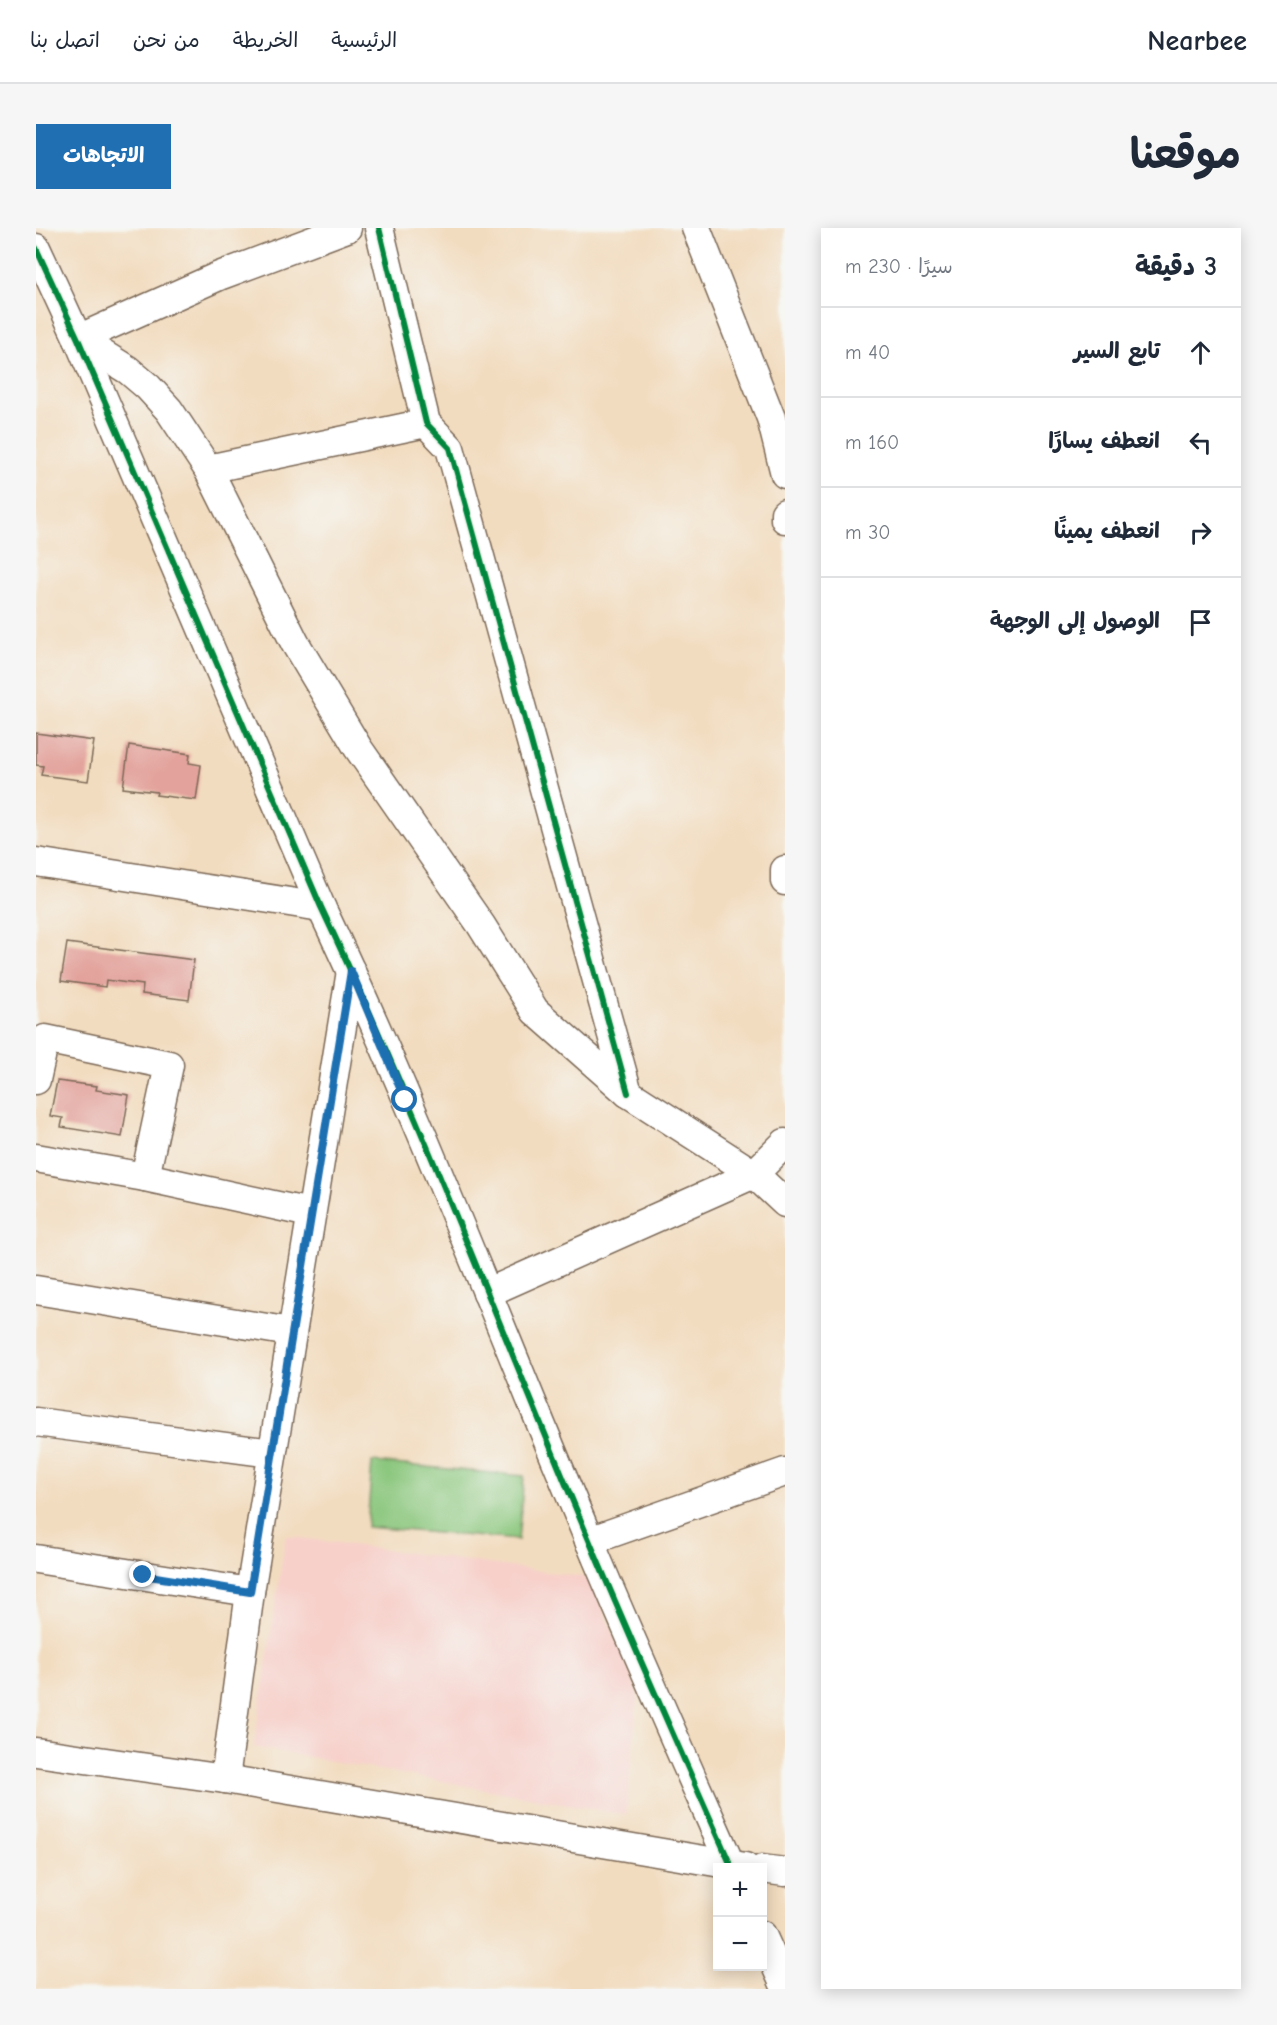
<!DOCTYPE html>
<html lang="ar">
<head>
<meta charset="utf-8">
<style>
	body { margin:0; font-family:"Comic Neue","Playpen Sans Arabic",sans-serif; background:#f6f6f7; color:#1f2937; direction:rtl }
	.controls { position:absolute; right:18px; bottom:18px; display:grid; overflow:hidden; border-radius:0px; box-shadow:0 3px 15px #0003 }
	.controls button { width:54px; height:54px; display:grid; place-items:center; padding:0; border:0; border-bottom:2px solid #e0e1e3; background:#fff; color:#1f2937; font:30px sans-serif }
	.stop { position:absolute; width:18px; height:18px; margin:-14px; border:4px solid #1f6fb2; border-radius:50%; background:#fff }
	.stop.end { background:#1f6fb2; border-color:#fff; box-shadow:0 2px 6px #0008 }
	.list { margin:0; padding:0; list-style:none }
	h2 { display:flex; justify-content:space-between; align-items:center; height:78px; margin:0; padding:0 24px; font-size:26px }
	h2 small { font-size:20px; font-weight:400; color:#747a83 }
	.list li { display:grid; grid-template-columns:39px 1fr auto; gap:18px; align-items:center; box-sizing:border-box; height:90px; padding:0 24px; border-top:2px solid #e0e1e3 }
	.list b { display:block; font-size:22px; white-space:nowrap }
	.list em { font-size:20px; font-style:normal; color:#747a83 }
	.icon { flex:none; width:33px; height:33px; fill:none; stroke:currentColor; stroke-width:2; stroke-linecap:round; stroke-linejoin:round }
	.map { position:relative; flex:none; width:749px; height:1761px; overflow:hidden; direction:ltr; border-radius:0px }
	header { display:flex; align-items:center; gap:36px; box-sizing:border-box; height:84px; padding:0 30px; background:#fff; border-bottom:2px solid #e0e1e3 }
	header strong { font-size:28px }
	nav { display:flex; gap:33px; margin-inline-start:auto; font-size:21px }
	.intro { display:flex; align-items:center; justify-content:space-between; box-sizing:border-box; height:144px; padding:0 36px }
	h1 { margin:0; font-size:42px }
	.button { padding:15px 27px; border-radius:0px; background:#1f6fb2; color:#fff; font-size:21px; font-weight:700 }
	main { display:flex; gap:36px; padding:0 36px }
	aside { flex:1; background:#fff; border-radius:0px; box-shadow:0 3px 15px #0003 }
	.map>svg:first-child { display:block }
</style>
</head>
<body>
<header>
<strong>Nearbee</strong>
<nav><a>الرئيسية</a><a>الخريطة</a><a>من نحن</a><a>اتصل بنا</a></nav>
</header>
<div class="intro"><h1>موقعنا</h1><a class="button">الاتجاهات</a></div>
<main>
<aside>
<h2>3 دقيقة<small>سيرًا · 230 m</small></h2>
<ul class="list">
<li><svg class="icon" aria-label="ahead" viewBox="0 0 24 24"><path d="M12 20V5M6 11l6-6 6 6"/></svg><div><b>تابع السير</b></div><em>40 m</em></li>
<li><svg class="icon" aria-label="left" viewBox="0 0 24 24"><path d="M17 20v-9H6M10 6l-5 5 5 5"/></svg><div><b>انعطف يسارًا</b></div><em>160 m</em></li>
<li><svg class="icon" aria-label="right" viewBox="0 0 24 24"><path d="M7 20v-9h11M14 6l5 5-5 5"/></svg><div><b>انعطف يمينًا</b></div><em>30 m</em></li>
<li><svg class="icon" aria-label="arrive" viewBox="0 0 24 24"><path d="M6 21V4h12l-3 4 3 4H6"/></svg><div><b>الوصول إلى الوجهة</b></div></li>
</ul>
</aside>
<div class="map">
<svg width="749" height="1761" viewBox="0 0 749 1761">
	<rect width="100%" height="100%" fill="#f6f6f2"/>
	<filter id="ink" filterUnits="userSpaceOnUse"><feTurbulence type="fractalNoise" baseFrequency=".0167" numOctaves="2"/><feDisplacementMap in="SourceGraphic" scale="12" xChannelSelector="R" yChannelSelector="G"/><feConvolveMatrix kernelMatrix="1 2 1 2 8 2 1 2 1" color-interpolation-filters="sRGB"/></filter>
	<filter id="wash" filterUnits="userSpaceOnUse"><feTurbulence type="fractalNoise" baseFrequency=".008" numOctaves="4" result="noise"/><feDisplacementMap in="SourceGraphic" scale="24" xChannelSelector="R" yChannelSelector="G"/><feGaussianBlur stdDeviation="1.35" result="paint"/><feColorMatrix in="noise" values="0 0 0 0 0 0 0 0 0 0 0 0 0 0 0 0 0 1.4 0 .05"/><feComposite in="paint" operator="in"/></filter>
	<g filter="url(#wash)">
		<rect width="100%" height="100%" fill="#f2dcbf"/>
		<path fill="#f7d0ca" d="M250 1308 554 1350 602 1464 590 1587 218 1519Z"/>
		<path fill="#89c67c" stroke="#62784d" stroke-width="1.5" d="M336 1234 488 1248 482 1312 331 1299Z"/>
		<g id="blocks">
			<g fill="#e3a39c">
				<path d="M0 505 58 513 52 553 5 547 7 538 0 537Z"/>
				<path d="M93 517 154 526 153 535 165 537 160 572 120 567 121 564 87 560Z"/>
				<path d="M31 715 158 732 153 772 106 766 107 757 70 752 69 759 25 753Z"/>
				<path d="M21 853 61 858 60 862 93 867 86 909 25 899 27 890 14 888Z"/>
			</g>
		</g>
	</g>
	<g filter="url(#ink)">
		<use href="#blocks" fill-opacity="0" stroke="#7b6856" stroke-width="1.5"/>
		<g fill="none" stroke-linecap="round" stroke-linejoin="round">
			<defs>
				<g id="street">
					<path d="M343 0 390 195 414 220 592 865"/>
					<path d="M660 0 735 190 749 246"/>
					<path d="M0 20 42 111 285 679C383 886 464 1101 553 1312 599 1422 648 1531 696 1640"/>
					<path d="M42 111 92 142 112 159 133 182 172 241 259 415 322 520 445 697 499 783 592 865 718 946 749 975"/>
					<path d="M42 111 183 48 311 0"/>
					<path d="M172 241 390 195"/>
					<path d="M749 285V291"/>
					<path d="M0 634 285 679"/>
					<path d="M749 642V653"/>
					<path d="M0 852 9 811 133 837 109 949"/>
					<path d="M0 930 109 949 274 985"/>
					<path d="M0 1062 255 1104"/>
					<path d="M451 1065 718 946 749 915"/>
					<path d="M0 1194 236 1225"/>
					<path d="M553 1313 749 1244"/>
					<path d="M0 1331 214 1364"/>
					<path d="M0 1524 189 1551 709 1639"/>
					<path d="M189 1551 214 1364 315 743"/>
					<path d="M726 1641 749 1644"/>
					<path d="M726 1707 749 1758"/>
				</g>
			</defs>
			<use href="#street" stroke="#7b6856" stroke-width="31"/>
			<use href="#street" stroke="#fff" stroke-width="28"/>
			<defs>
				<g id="cycleway">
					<path d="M343 0 390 195 414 220 592 865"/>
					<path d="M0 20 42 111 285 679C383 886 464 1101 553 1312 599 1422 648 1531 696 1640"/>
				</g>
			</defs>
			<use href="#cycleway" stroke="#f6f6f2" stroke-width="10"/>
			<use href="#cycleway" stroke="#00873e" stroke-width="6"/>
		</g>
	</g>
	<g fill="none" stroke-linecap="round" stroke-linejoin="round" filter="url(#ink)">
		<path stroke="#1f6fb2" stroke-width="8" d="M107 1347 214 1364 315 743 369 872"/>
	</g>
</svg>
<div class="controls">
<button>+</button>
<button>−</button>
</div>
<div class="stop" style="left:369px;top:872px"></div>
<div class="stop end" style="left:107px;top:1347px"></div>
</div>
</main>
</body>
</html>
